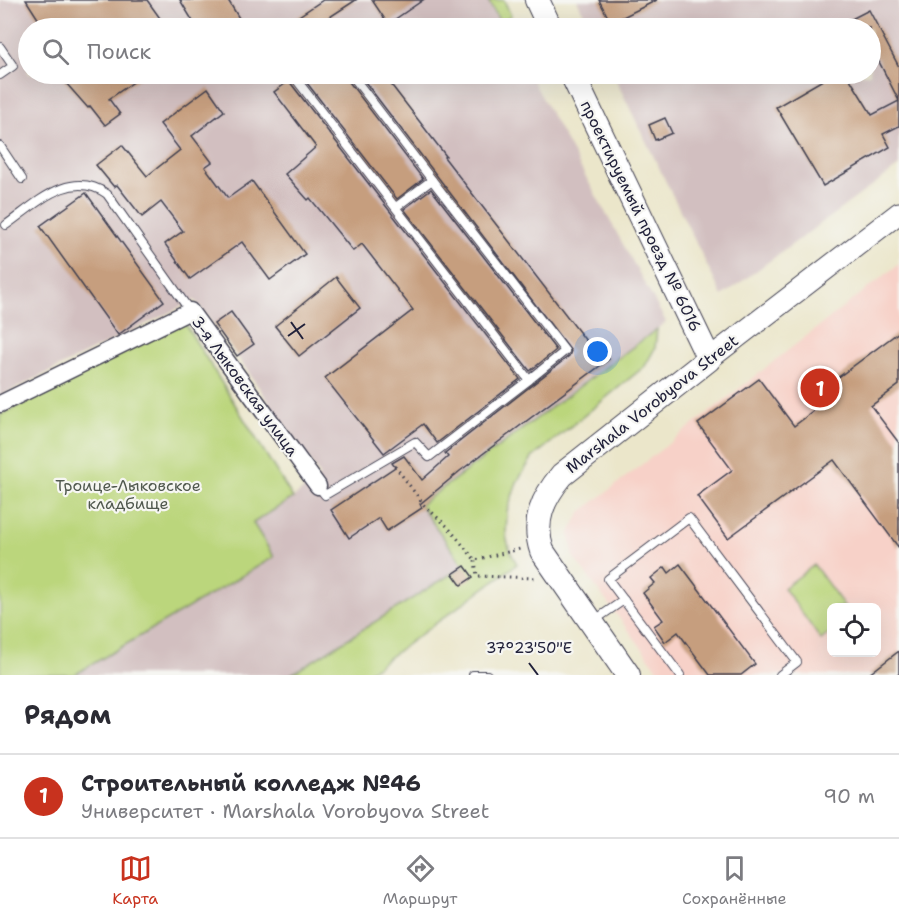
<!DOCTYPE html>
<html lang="ru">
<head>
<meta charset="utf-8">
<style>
	body { margin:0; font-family:"Shantell Sans",sans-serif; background:#f7f7f7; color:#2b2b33 }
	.controls { position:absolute; right:18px; bottom:18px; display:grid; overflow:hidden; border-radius:9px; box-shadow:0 6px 24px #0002 }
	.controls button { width:54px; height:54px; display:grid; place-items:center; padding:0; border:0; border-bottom:2px solid #e1e1e2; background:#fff; color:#2b2b33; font:30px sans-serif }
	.you { position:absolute; left:598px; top:352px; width:21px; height:21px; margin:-15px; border:4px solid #fff; border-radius:50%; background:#1a73e8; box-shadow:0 0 0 9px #1a73e833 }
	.badge { display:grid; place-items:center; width:39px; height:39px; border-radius:50%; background:#c8321e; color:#fff; font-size:20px; font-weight:700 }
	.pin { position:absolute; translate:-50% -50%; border:3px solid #fff; box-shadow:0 2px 6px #0006 }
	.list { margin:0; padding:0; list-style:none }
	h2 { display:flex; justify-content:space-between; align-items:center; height:78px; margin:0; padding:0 24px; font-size:26px }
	h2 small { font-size:20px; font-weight:400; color:#7c7c81 }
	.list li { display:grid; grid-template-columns:39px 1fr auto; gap:18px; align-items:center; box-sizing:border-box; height:84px; padding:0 24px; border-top:2px solid #e1e1e2 }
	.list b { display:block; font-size:22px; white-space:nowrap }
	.list p { margin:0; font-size:20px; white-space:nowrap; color:#7c7c81 }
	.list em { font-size:20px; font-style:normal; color:#7c7c81 }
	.icon { flex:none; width:33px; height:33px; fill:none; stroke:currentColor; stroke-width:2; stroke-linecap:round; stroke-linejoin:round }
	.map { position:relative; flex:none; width:899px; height:675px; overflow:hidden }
	.search { position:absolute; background:#fff; box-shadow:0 6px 24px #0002; left:18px; right:18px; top:18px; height:66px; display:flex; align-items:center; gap:15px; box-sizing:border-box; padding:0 21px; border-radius:33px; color:#7c7c81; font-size:22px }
	.sheet { height:162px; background:#fff }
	nav { display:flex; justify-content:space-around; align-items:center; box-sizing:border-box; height:84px; border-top:2px solid #e1e1e2; background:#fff; font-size:16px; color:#7c7c81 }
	nav a { display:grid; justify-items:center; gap:3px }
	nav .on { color:#c8321e }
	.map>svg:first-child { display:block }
</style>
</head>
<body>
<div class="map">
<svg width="899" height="675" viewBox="0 0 899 675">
	<rect width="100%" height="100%" fill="#f6f6f2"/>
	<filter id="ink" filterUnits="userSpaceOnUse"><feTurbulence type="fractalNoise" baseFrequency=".0167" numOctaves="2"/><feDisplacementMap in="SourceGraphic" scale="12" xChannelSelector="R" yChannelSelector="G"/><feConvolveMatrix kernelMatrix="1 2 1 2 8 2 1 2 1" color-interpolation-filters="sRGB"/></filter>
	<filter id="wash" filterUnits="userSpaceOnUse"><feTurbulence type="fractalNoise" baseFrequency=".008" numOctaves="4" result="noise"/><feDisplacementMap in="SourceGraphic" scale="24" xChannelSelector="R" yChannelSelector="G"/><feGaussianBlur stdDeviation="1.35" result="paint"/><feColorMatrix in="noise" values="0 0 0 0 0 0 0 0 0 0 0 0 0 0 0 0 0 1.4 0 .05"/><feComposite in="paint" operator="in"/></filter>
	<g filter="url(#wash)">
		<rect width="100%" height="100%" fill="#ebe6ca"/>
		<path fill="#f7d1c8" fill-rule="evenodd" d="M899 264V675H662L574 558 569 534 581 512ZM832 608H876V652H832Z"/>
		<g fill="#d2bfc0">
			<path d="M0 0H488L504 28H28V74H529L666 322 421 505 465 566 290 675H74L273 557 253 523 293 498 320 476 237 356 195 300 0 396Z"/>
			<path d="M577 0H899V166L722 296 613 74H870V28H591Z"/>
		</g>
		<g fill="#bbd67b" stroke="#6e7c5b" stroke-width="1.5">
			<path d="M488 0H504L511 16 500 22Z"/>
			<path d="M184 322 293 498 253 523 274 557 74 675H0V415Z"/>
			<path d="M657 329 655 348 645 366 532 458 517 482 507 512 506 536 510 551 517 564 365 675H290L464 566 420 505Z"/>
			<path d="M814 565 845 607 832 608 831 632 821 640 784 588Z"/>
		</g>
		<g id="blocks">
			<g fill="#c69e7e">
				<path d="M26 0H147L167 28H44Z"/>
				<path d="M180 0H228L245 28H197Z"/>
				<path d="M323 0H356L313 28H281Z"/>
				<path d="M372 0H423L388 24Z"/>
				<path d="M599 0H657L611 23Z"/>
				<path d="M869 10 899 67V126L883 134 890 147 823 186 776 107 833 74H847L872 115 899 101 870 44V28H834Z"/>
				<path d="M58 74H145L109 99 120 114 105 125 90 106 88 108Z"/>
				<path d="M300 74H345L346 78 423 179 397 199Z"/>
				<path d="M359 74H383L446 156 444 157 593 350 599 346 609 359 460 471 420 504 422 508 387 531 379 518 349 538 331 510 395 467 392 463 404 456 422 480 448 457 445 453 569 356 571 351Z"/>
				<path d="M289 81 520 379 437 443 423 424 384 453 325 378 413 310 362 244 353 251 310 198 308 200 285 174 316 147 274 92Z"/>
				<path d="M208 88 224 111 192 136 212 162 205 167 228 198 252 181 305 254 270 280 242 242 190 279 165 244 183 231 161 202 142 217 117 185 114 187 96 165 122 145 147 176 180 150 160 124Z"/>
				<path d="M665 118 672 133 655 140 649 125Z"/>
				<path d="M431 189 556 350 530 371 404 209Z"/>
				<path d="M86 193 164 301 118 335 40 226Z"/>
				<path d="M336 277 360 308 299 356 275 326Z"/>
				<path d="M231 312 254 344 237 356 214 324Z"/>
				<path d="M899 332V385L871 406 899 443V548L834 460 728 538 697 496 732 470 698 424 759 379 794 426 827 401 820 391Z"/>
				<path d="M680 564 755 664 741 675H710L678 632 665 642 654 626 663 620 643 593 655 583 651 578 665 567 669 573Z"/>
				<path d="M465 566 473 577 461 585 453 574Z"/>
				<path d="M899 651V675H868Z"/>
			</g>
		</g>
	</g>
	<g filter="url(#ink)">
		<use href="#blocks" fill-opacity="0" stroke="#403f50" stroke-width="1.5"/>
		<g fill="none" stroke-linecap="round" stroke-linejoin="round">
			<defs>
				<g id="service">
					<path d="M0 47 13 66 0 75"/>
					<path d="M292 74 529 380 429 457 415 442 325 495 318 486"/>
					<path d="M351 74 432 180 396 207"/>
					<path d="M0 146 22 179"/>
					<path d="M432 180 565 351 529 380"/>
					<path d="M6 225C36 204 70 168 107 194L190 311"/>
					<path d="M592 622 624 600"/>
					<path d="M473 675H487"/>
					<path d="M680 675 608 579 689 518 797 662 780 675"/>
				</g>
				<path id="minor" d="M0 404 190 311 318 486"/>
				<path id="tertiary" d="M709 359 899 213"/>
				<g id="secondary">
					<path d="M537 0 550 28"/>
					<path d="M572 74 709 359 562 475C543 498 532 521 542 551L628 675"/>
				</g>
			</defs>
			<use href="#service" stroke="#403f50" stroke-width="10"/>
			<use href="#minor" stroke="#403f50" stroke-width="19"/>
			<use href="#tertiary" stroke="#403f50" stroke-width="23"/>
			<use href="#secondary" stroke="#403f50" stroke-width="26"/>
			<g stroke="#403f50" stroke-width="3" stroke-dasharray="1.5 4.5" stroke-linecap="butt">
				<path d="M395 466 424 505 448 527 475 560 520 549"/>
				<path d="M475 560 477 576 537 578"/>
			</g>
			<use href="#service" stroke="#fff" stroke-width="8"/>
			<use href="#minor" stroke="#fff" stroke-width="16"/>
			<use href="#tertiary" stroke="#fff" stroke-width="21"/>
			<use href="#secondary" stroke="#fff" stroke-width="24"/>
		</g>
	</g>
	<path fill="none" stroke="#22223b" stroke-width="2" d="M291 322 303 339M288 336 305 324M529 663 538 675"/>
	<g text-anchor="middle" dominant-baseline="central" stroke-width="4.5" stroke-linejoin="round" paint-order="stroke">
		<g font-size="16" fill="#22223b" stroke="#f6f6f2">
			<text transform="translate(641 216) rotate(64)">проектируемый проезд № 6016</text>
			<text transform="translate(245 386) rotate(54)">3-я Лыковская улица</text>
			<text transform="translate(652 404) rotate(-38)">Marshala Vorobyova Street</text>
		</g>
		<g font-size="16" fill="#50584e" stroke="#f6f6f2">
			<text x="128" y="485">Троице-Лыковское<tspan x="128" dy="18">кладбище</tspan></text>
		</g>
	</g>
	<g font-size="15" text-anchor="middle" fill="#22223b" stroke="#f6f6f2" stroke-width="4.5" stroke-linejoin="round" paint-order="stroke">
		<text x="529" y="653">37°23'50"E</text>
	</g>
</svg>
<div class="controls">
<button><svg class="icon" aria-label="locate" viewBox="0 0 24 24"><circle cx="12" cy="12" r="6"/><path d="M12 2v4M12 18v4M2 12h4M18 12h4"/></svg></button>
</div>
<div class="you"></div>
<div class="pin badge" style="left:820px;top:388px">1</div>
<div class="search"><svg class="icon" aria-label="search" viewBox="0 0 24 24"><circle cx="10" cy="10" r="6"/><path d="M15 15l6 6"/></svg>Поиск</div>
</div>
<section class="sheet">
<h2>Рядом<small></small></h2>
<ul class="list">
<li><span class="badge">1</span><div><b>Строительный колледж №46</b><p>Университет · Marshala Vorobyova Street</p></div><em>90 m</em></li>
</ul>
</section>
<nav>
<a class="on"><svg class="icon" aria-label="map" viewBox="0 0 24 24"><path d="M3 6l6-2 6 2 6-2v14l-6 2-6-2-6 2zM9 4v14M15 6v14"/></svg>Карта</a>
<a><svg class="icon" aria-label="directions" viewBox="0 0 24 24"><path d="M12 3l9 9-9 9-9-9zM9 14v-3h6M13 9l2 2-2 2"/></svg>Маршрут</a>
<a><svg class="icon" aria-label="saved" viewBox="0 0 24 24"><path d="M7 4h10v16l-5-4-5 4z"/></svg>Сохранённые</a>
</nav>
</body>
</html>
